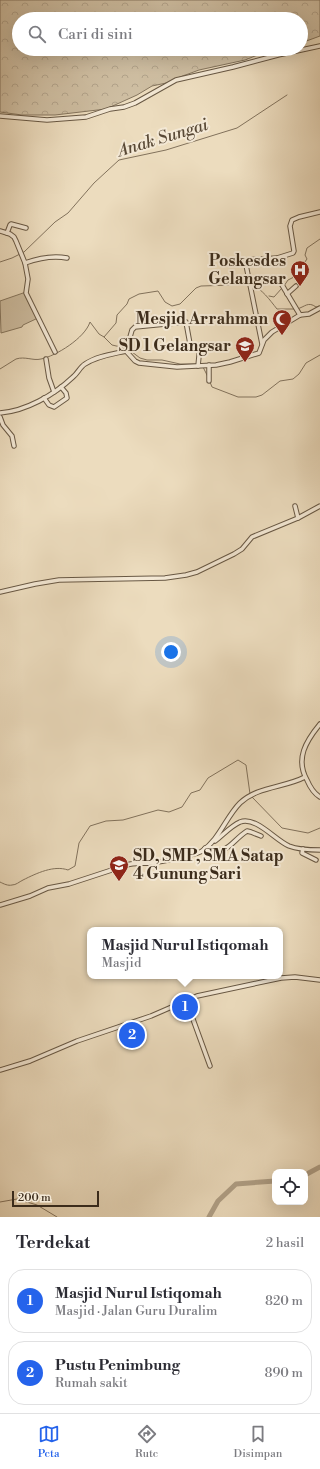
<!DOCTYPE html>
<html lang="id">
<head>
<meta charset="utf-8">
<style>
	body { margin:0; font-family:"Libre Bodoni",serif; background:#f7f7f7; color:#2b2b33 }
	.controls { position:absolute; right:12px; bottom:12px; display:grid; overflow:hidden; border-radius:8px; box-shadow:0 4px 16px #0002 }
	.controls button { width:36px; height:36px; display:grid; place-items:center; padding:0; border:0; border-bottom:1px solid #e1e1e2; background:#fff; color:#2b2b33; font:20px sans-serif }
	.scale { position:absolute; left:12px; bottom:10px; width:87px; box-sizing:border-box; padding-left:4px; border:2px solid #3c2c1b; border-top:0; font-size:11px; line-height:14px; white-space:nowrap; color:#3c2c1b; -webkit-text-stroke:3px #f3e8d5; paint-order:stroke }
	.you { position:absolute; left:171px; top:652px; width:14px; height:14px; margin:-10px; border:3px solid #fff; border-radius:50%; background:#1a73e8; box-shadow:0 0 0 6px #1a73e833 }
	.badge { display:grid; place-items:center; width:26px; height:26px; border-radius:50%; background:#2563eb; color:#fff; font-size:13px; font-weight:700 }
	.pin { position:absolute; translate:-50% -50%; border:2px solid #fff; box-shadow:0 1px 4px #0006 }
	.popup { position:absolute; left:87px; top:927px; width:196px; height:52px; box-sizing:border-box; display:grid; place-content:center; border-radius:8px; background:#fff; filter:drop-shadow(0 1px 3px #0005); font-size:13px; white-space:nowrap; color:#7c7c81 }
	.popup b { font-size:15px; color:#2b2b33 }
	.popup::after { content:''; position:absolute; left:50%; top:100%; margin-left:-8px; border:8px solid transparent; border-top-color:#fff }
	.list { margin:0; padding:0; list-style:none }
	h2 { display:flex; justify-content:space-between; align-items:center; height:52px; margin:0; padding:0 16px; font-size:17px }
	h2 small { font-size:13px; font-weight:400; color:#7c7c81 }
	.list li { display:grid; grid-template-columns:26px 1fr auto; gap:12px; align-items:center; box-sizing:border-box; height:64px; margin:0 8px 8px; padding:0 8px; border:1px solid #e1e1e2; border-radius:16px }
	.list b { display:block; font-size:15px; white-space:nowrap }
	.list p { margin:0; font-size:13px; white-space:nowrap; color:#7c7c81 }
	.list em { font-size:13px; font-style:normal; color:#7c7c81 }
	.icon { flex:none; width:22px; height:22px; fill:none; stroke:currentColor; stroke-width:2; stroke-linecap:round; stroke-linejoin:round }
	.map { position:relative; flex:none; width:320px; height:1217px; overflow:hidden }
	.search { position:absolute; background:#fff; box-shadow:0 4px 16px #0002; left:12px; right:12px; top:12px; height:44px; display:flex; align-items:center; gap:10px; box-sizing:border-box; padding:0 14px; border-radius:22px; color:#7c7c81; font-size:15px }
	.sheet { height:196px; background:#fff }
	nav { display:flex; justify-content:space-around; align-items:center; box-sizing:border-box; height:56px; border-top:1px solid #e1e1e2; background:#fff; font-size:11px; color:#7c7c81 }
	nav a { display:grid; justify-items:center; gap:2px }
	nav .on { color:#2563eb }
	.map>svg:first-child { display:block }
</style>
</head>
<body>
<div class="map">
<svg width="320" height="1217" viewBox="0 0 320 1217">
	<defs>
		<pattern id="forest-crowns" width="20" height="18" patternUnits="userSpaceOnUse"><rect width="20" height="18" fill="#cebea2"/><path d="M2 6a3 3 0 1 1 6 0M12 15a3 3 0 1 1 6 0" fill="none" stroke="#b2a38b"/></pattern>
	</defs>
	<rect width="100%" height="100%" fill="#ecdcbe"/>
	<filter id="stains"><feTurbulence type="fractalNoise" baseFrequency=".005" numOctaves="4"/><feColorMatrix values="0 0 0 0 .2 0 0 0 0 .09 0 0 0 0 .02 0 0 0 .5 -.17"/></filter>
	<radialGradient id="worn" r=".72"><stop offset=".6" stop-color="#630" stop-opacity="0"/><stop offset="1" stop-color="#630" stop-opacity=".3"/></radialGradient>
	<path fill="#cebea2" stroke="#85755e" d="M26 292 38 318 23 325 22 327 1 333 0 301Z"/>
	<path fill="url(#forest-crowns)" stroke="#85755e" d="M0 0H320V36L301 43V19H19V49H280L255 56 245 60 199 70 172 80 171 82 152 86 137 95 106 109 55 115H22L0 112Z"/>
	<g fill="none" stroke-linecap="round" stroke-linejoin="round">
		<g stroke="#82725c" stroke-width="1">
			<path d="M0 262 12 258 24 252 55 222 68 213 94 183 119 160 166 150 237 128 287 95"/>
			<path d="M251 284C263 290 269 299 277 309H294"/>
			<path d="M284 286 288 280 294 277 307 259 305 255 307 248 320 239"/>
			<path d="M269 296 274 297 282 288"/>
			<path d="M297 309C305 307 308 301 316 307L320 306"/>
			<path d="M104 337 112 345 125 348"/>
			<path d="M128 349 140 358 147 360H162L180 364H197"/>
			<path d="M203 367 208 377"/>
			<path d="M0 369C5 366 11 362 16 359 25 356 33 361 41 359 56 356 85 338 90 322L99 334 104 337 116 323 117 315 127 304 129 299 139 294 158 291 165 302 172 306 180 304 196 288 201 286 233 285 244 281 248 283"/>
			<path d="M210 382 212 387 238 397H256L262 395 280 381 293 379 299 374 306 363 320 355"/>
			<path d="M252 797 282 828 308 833 320 828"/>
			<path d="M0 882C4 884 8 886 12 885 16 885 19 882 23 880 37 873 54 865 68 870L75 866 79 843 90 826 106 821 123 820 158 810 169 812 182 807 191 793 200 790 208 778 238 760 246 765 250 794"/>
			<path d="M0 1202 17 1199 37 1205 57 1217"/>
		</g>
		<g stroke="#b0a087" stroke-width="5">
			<path d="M305 1175 320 1167"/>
			<path d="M209 1217 218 1201 236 1184 275 1181"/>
		</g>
		<defs>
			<g id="minor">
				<path d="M0 116 47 120 86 117 110 109 124 107 135 103 176 80 233 67 278 55 320 46"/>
				<path d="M0 231 10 234 14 237 16 241 25 263 28 279 26 293 55 352"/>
				<path d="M7 233 10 225 11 224 26 228"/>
				<path d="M25 263C39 258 52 255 67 258"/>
				<path d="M282 285 300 315"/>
				<path d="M287 294 296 286"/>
				<path d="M153 325 154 320 166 319"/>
				<path d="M262 344 245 260 277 258 293 253 294 251 290 226 292 220 299 217 320 212"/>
				<path d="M126 351 132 330 135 327 186 322 190 344 200 346 198 366"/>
				<path d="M46 359 49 378 54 392"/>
				<path d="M209 365V381"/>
				<path d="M44 398 49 405 54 407 67 398 66 393 61 387"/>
				<path d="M0 413C26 411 54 395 73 377 78 373 80 367 85 364 97 356 113 354 126 351L135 361 139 363 177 367 216 365 230 362 259 353 264 340 272 332 300 315 309 314 320 308"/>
				<path d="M0 417 3 425 12 436 14 446"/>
				<path d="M295 506 298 518"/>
				<path d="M0 592 35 584 59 580 165 578 186 575 197 572 234 554 242 549 252 537 298 518 320 506"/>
				<path d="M320 724C306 741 295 759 307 780 310 787 313 793 320 797"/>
				<path d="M215 841C223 835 231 826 240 822 256 816 275 840 289 846 299 850 310 850 320 850"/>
				<path d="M205 848C228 857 230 842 247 831L251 832 261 836"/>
				<path d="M303 849 302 853 316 860"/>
				<path d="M0 905 30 896 48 888 69 884 127 865C135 862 143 864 151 863 160 862 196 855 202 851 219 840 226 817 240 803 258 786 284 788 305 777"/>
				<path d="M186 1000 210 1066"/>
				<path d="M0 1070 30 1061 77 1041 151 1016 197 996 281 978 295 977 320 980"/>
			</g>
		</defs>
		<use href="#minor" stroke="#685844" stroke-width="5.5"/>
		<use href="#minor" stroke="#f3e8d5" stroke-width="3.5"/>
	</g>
	<defs>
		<symbol id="hospital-pin" viewBox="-11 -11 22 30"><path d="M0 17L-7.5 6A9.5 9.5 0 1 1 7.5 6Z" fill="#8f2418" stroke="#f3e8d5"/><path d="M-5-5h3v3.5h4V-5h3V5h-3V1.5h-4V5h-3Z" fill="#fff"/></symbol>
		<symbol id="mosque-pin" viewBox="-11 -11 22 30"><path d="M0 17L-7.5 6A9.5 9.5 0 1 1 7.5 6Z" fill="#8f2418" stroke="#f3e8d5"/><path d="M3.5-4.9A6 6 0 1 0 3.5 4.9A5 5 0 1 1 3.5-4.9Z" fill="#fff"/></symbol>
		<symbol id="school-pin" viewBox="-11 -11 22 30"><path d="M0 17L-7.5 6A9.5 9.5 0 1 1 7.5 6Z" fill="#8f2418" stroke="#f3e8d5"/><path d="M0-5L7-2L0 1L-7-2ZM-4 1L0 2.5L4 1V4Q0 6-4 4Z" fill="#fff"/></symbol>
	</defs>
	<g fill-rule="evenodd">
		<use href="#hospital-pin" x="289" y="259" width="22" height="30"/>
		<use href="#mosque-pin" x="271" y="308" width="22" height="30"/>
		<use href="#school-pin" x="234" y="335" width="22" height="30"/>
		<use href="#school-pin" x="108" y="854" width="22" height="30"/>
	</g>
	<g text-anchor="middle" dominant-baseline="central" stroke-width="4" stroke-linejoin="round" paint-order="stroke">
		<g font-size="16" font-weight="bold" fill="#3c2c1b" stroke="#f3e8d5" text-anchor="end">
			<text x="286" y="261">Poskesdes<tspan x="286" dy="18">Gelangsar</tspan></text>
			<text x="268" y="319">Mesjid Arrahman</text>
			<text x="231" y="346">SD 1 Gelangsar</text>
			<text x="133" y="856" text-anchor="start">SD, SMP, SMA Satap<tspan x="133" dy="18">4 Gunung Sari</tspan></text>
		</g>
		<g font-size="17" font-style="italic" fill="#594936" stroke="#f3e8d5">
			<text transform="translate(163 138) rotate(-17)">Anak Sungai</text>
		</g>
	</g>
	<rect width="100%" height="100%" filter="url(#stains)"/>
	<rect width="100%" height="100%" fill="url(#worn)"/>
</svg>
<div class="controls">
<button><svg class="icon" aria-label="locate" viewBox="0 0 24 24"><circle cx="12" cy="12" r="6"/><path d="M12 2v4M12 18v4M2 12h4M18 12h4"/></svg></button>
</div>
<div class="scale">200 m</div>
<div class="you"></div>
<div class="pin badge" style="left:185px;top:1007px">1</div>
<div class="popup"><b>Masjid Nurul Istiqomah</b>Masjid</div>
<div class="pin badge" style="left:132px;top:1035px">2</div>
<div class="search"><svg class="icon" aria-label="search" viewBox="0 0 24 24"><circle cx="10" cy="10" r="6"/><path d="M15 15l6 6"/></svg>Cari di sini</div>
</div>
<section class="sheet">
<h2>Terdekat<small>2 hasil</small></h2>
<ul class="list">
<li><span class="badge">1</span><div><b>Masjid Nurul Istiqomah</b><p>Masjid · Jalan Guru Duralim</p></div><em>820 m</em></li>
<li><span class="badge">2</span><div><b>Pustu Penimbung</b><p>Rumah sakit</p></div><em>890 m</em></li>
</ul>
</section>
<nav>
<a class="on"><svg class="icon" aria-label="map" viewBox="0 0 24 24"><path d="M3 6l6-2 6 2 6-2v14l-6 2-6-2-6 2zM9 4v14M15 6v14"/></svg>Peta</a>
<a><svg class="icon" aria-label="directions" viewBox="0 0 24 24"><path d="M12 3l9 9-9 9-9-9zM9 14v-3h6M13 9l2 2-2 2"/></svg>Rute</a>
<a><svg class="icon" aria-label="saved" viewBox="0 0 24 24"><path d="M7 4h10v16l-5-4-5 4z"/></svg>Disimpan</a>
</nav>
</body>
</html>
